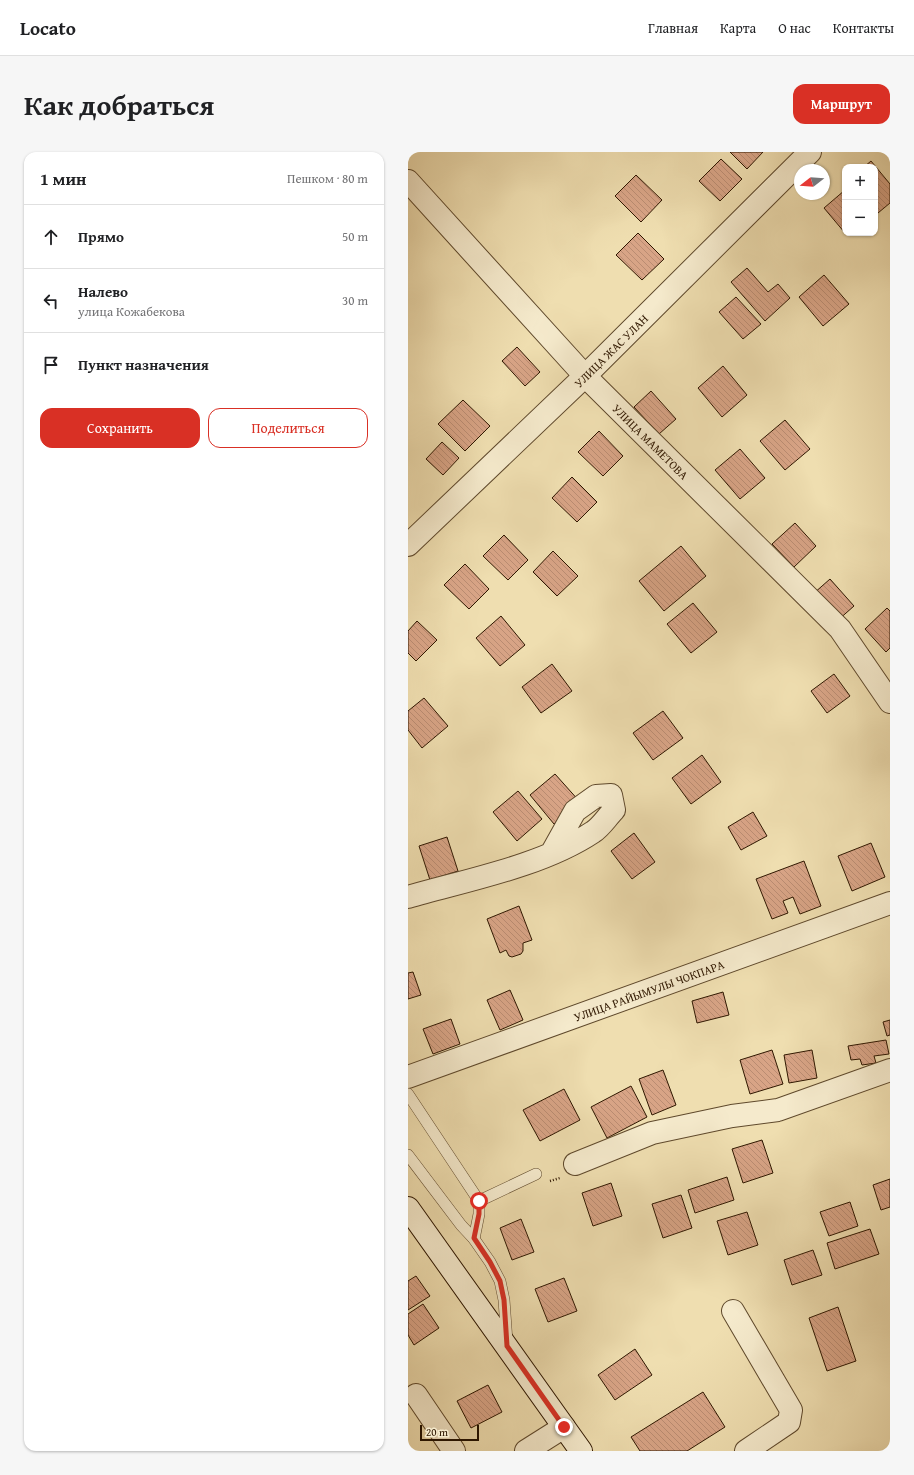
<!DOCTYPE html>
<html lang="ru">
<head>
<meta charset="utf-8">
<style>
	body { margin:0; font-family:"Gentium Book Plus",serif; background:#f6f6f6; color:#202124 }
	.controls { position:absolute; right:12px; top:12px; display:grid; overflow:hidden; border-radius:8px; box-shadow:0 1px 3px #0004 }
	.controls button { width:36px; height:36px; display:grid; place-items:center; padding:0; border:0; border-bottom:1px solid #e0e0e0; background:#fff; color:#202124; font:20px sans-serif }
	.compass { position:absolute; left:386px; top:12px; width:36px; height:36px; border-radius:50%; background:#fff; box-shadow:0 1px 3px #0004; rotate:253deg }
	.scale { position:absolute; left:12px; bottom:10px; width:59px; box-sizing:border-box; padding-left:4px; border:2px solid #2f1700; border-top:0; font-size:11px; line-height:14px; white-space:nowrap; color:#2f1700; -webkit-text-stroke:3px #f5eacc; paint-order:stroke }
	.stop { position:absolute; width:12px; height:12px; margin:-9px; border:3px solid #d93025; border-radius:50%; background:#fff }
	.stop.end { background:#d93025; border-color:#fff; box-shadow:0 1px 4px #0008 }
	.list { margin:0; padding:0; list-style:none }
	h2 { display:flex; justify-content:space-between; align-items:center; height:52px; margin:0; padding:0 16px; font-size:17px }
	h2 small { font-size:13px; font-weight:400; color:#757577 }
	.list li { display:grid; grid-template-columns:26px 1fr auto; gap:12px; align-items:center; box-sizing:border-box; height:64px; padding:0 16px; border-top:1px solid #e0e0e0 }
	.list b { display:block; font-size:15px; white-space:nowrap }
	.list p { margin:0; font-size:13px; white-space:nowrap; color:#757577 }
	.list em { font-size:13px; font-style:normal; color:#757577 }
	.actions { display:flex; gap:8px; padding:12px 16px }
	.actions a { flex:1; padding:9px 0; border:1px solid #d93025; border-radius:12px; text-align:center; font-size:14px; color:#d93025 }
	.actions .main { background:#d93025; color:#fff }
	.icon { flex:none; width:22px; height:22px; fill:none; stroke:currentColor; stroke-width:2; stroke-linecap:round; stroke-linejoin:round }
	.map { position:relative; flex:none; width:482px; height:1299px; overflow:hidden; border-radius:12px }
	header { display:flex; align-items:center; gap:24px; box-sizing:border-box; height:56px; padding:0 20px; background:#fff; border-bottom:1px solid #e0e0e0 }
	header strong { font-size:19px }
	nav { display:flex; gap:22px; margin-inline-start:auto; font-size:14px }
	.intro { display:flex; align-items:center; justify-content:space-between; box-sizing:border-box; height:96px; padding:0 24px }
	h1 { margin:0; font-size:28px }
	.button { padding:10px 18px; border-radius:12px; background:#d93025; color:#fff; font-size:14px; font-weight:700 }
	main { display:flex; gap:24px; padding:0 24px }
	aside { flex:1; background:#fff; border-radius:12px; box-shadow:0 1px 3px #0004 }
	.map>svg:first-child { display:block }
</style>
</head>
<body>
<header>
<strong>Locato</strong>
<nav><a>Главная</a><a>Карта</a><a>О нас</a><a>Контакты</a></nav>
</header>
<div class="intro"><h1>Как добраться</h1><a class="button">Маршрут</a></div>
<main>
<aside>
<h2>1 мин<small>Пешком · 80 m</small></h2>
<ul class="list">
<li><svg class="icon" aria-label="ahead" viewBox="0 0 24 24"><path d="M12 20V5M6 11l6-6 6 6"/></svg><div><b>Прямо</b></div><em>50 m</em></li>
<li><svg class="icon" aria-label="left" viewBox="0 0 24 24"><path d="M17 20v-9H6M10 6l-5 5 5 5"/></svg><div><b>Налево</b><p>улица Кожабекова</p></div><em>30 m</em></li>
<li><svg class="icon" aria-label="arrive" viewBox="0 0 24 24"><path d="M6 21V4h12l-3 4 3 4H6"/></svg><div><b>Пункт назначения</b></div></li>
</ul>
<div class="actions"><a class="main">Сохранить</a><a>Поделиться</a></div>
</aside>
<div class="map">
<svg width="482" height="1299" viewBox="0 0 482 1299">
	<defs>
		<pattern id="building-back-hatch" width="6" height="6" patternUnits="userSpaceOnUse"><rect width="6" height="6" fill="#d8a486"/><path d="M-1 5l2 2M0 0l6 6M5-1l2 2" fill="none" stroke="#ba8c72"/></pattern>
	</defs>
	<rect width="100%" height="100%" fill="#efdeb0"/>
	<filter id="stains"><feTurbulence type="fractalNoise" baseFrequency=".005" numOctaves="4"/><feColorMatrix values="0 0 0 0 .2 0 0 0 0 .09 0 0 0 0 .02 0 0 0 .5 -.17"/></filter>
	<radialGradient id="worn" r=".72"><stop offset=".6" stop-color="#630" stop-opacity="0"/><stop offset="1" stop-color="#630" stop-opacity=".3"/></radialGradient>
	<g fill="url(#building-back-hatch)" stroke="#2f1700">
		<path d="M322 0H355L339 17Z"/>
		<path d="M313 7 334 27 312 49 291 29Z"/>
		<path d="M463 9 482 32V51L470 61 467 57V15H456Z"/>
		<path d="M228 23 254 48 233 70 207 44Z"/>
		<path d="M437 38V81L416 56Z"/>
		<path d="M230 81 256 107 234 128 208 103Z"/>
		<path d="M339 116 360 140 370 132 382 146 357 169 323 130Z"/>
		<path d="M416 123 441 152 415 174 391 145Z"/>
		<path d="M328 145 353 172 335 187 311 160Z"/>
		<path d="M109 195 132 220 117 234 94 209Z"/>
		<path d="M315 214 339 243 314 265 290 236Z"/>
		<path d="M243 239 268 267 251 282 226 255Z"/>
		<path d="M55 248 82 274 57 299 30 272Z"/>
		<path d="M377 268 402 297 377 318 352 289Z"/>
		<path d="M191 279 215 304 195 324 170 300Z"/>
		<path d="M34 290 51 306 35 323 18 307Z"/>
		<path d="M332 297 357 326 332 347 307 318Z"/>
		<path d="M164 325 189 350 169 370 144 346Z"/>
		<path d="M387 371 408 394 386 415 364 392Z"/>
		<path d="M96 383 120 408 100 428 75 404Z"/>
		<path d="M273 394 298 424 256 459 231 429Z"/>
		<path d="M145 399 170 424 149 444 125 420Z"/>
		<path d="M57 412 81 437 61 457 36 433Z"/>
		<path d="M422 427 446 454 429 469 405 442Z"/>
		<path d="M285 451 309 480 283 501 259 472Z"/>
		<path d="M479 456 482 459V496L478 500 457 477Z"/>
		<path d="M93 464 117 493 92 514 68 486Z"/>
		<path d="M9 469 29 488 8 509 0 501V479Z"/>
		<path d="M144 512 164 539 133 561 114 535Z"/>
		<path d="M426 522 442 544 419 561 403 539Z"/>
		<path d="M16 546 40 574 14 596 0 578V559Z"/>
		<path d="M255 559 275 586 245 608 225 581Z"/>
		<path d="M294 603 313 630 283 652 264 626Z"/>
		<path d="M147 622 172 650 146 672 122 643Z"/>
		<path d="M110 639 134 667 109 689 85 660Z"/>
		<path d="M345 660 359 684 333 698 320 675Z"/>
		<path d="M226 681 247 710 224 727 203 699Z"/>
		<path d="M39 685 50 719 22 728 11 694Z"/>
		<path d="M463 691 477 725 444 739 430 704Z"/>
		<path d="M396 709 413 754 392 762 385 745 375 749 380 761 364 767 348 727Z"/>
		<path d="M111 754 124 788 115 791V799L113 802 104 805 101 804 98 798 92 801 79 767Z"/>
		<path d="M5 820 13 843 0 847V821Z"/>
		<path d="M102 838 115 868 92 878 79 848Z"/>
		<path d="M315 840 321 863 289 871 284 849Z"/>
		<path d="M43 867 52 892 25 902 15 877Z"/>
		<path d="M482 868V883L479 884 475 870Z"/>
		<path d="M478 888 481 902 466 904 468 911 454 913 452 907 443 908 440 894Z"/>
		<path d="M364 898 375 932 342 942 332 908Z"/>
		<path d="M404 898 409 926 381 931 376 903Z"/>
		<path d="M255 918 268 953 244 963 231 927Z"/>
		<path d="M223 934 239 965 199 986 183 955Z"/>
		<path d="M156 937 172 968 132 989 115 958Z"/>
		<path d="M354 988 365 1021 335 1031 324 997Z"/>
		<path d="M319 1025 326 1048 287 1061 280 1038Z"/>
		<path d="M482 1027V1055L473 1058 465 1033Z"/>
		<path d="M203 1031 214 1064 185 1074 174 1041Z"/>
		<path d="M273 1043 284 1076 255 1086 244 1052Z"/>
		<path d="M442 1050 450 1074 421 1084 412 1060Z"/>
		<path d="M339 1060 350 1093 320 1103 309 1069Z"/>
		<path d="M113 1067 126 1100 104 1108 92 1076Z"/>
		<path d="M462 1077 471 1102 427 1117 419 1091Z"/>
		<path d="M405 1098 414 1123 384 1133 376 1108Z"/>
		<path d="M8 1124 22 1144 0 1158V1129Z"/>
		<path d="M156 1126 169 1159 140 1170 127 1137Z"/>
		<path d="M15 1152 31 1176 6 1193 0 1183V1162Z"/>
		<path d="M430 1155 448 1209 419 1219 401 1166Z"/>
		<path d="M227 1197 244 1223 207 1248 190 1223Z"/>
		<path d="M80 1233 94 1260 63 1276 49 1249Z"/>
		<path d="M295 1240 317 1275 279 1299H232L223 1285Z"/>
	</g>
	<g fill="none" stroke-linecap="round" stroke-linejoin="round">
		<defs>
			<g id="service">
				<path d="M0 942 71 1049V1062L66 1087"/>
				<path d="M0 1003 53 1073 66 1087 82 1110 92 1129 96 1148 99 1190"/>
				<path d="M71 1049 128 1022"/>
			</g>
			<g id="minor">
				<path id="s1" d="M0 29 177 224 432 477 482 550"/>
				<path id="s2" d="M0 393 177 224 402 0"/>
				<path d="M0 745C59 728 134 714 185 680 193 675 199 665 206 658L203 643 188 644 167 659 143 702"/>
				<path id="s3" d="M0 925 482 751"/>
				<path d="M167 1012 244 981 324 964 370 958 482 918"/>
				<path d="M325 1159 383 1258 381 1270 338 1299"/>
				<path d="M8 1243 46 1299"/>
				<path d="M118 1299 156 1275"/>
			</g>
			<path id="secondary" d="M0 1056 173 1299"/>
		</defs>
		<use href="#service" stroke="#5f492c" stroke-width="12"/>
		<use href="#minor" stroke="#5f492c" stroke-width="24"/>
		<use href="#secondary" stroke="#2f1700" stroke-width="24"/>
		<path stroke="#2f1700" stroke-width="2.5" stroke-dasharray="1 2" stroke-linecap="butt" d="M142 1029 152 1026"/>
		<use href="#service" stroke="#f5eacc" stroke-width="11"/>
		<use href="#minor" stroke="#f5eacc" stroke-width="22"/>
		<use href="#secondary" stroke="#f5eacc" stroke-width="22"/>
	</g>
	<g fill="none" stroke-linecap="round" stroke-linejoin="round">
		<path stroke="#d93025" stroke-width="5" d="M71 1049V1062L66 1086 82 1110 92 1129 96 1148 99 1194 156 1275"/>
	</g>
	<g text-anchor="middle" dominant-baseline="central" stroke-width="3" stroke-linejoin="round" paint-order="stroke">
		<g font-size="12" fill="#2f1700" stroke="#f5eacc">
			<text stroke="none"><textPath href="#s2" startOffset="281">УЛИЦА ЖАС УЛАН</textPath></text>
			<text stroke="none"><textPath href="#s1" startOffset="356">УЛИЦА МАМЕТОВА</textPath></text>
			<text stroke="none"><textPath href="#s3" startOffset="256">УЛИЦА РАЙЫМУЛЫ ЧОКПАРА</textPath></text>
		</g>
	</g>
	<rect width="100%" height="100%" filter="url(#stains)"/>
	<rect width="100%" height="100%" fill="url(#worn)"/>
</svg>
<div class="controls">
<button>+</button>
<button>−</button>
</div>
<svg class="compass" viewBox="-18 -18 36 36"><path d="M0-13l5 13h-10z" fill="#e53935"/><path d="M0 13l5-13h-10z" fill="#757577"/></svg>
<div class="scale">20 m</div>
<div class="stop" style="left:71px;top:1049px"></div>
<div class="stop end" style="left:156px;top:1275px"></div>
</div>
</main>
</body>
</html>
